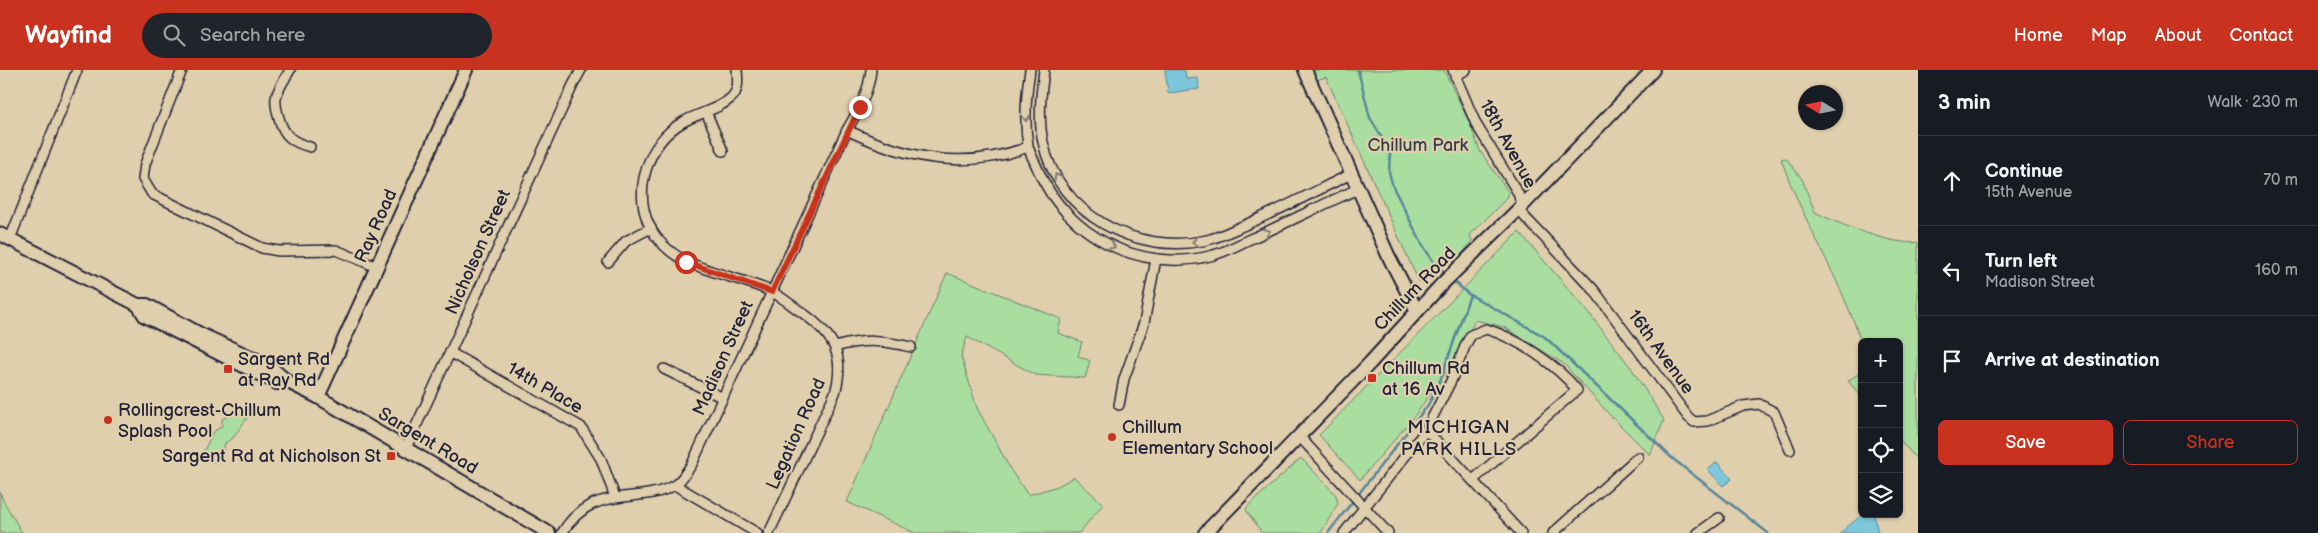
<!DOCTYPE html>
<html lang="en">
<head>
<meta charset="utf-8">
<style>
	body { margin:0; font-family:"Balsamiq Sans",sans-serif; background:#20242c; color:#f1f3f6 }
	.controls { position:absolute; right:15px; bottom:15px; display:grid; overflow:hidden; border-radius:8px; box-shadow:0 1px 4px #0004 }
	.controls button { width:45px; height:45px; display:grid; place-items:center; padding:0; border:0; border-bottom:1px solid #363941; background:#171b24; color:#f1f3f6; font:25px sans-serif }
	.compass { position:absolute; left:1798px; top:15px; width:45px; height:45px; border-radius:50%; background:#171b24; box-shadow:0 1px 4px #0004; rotate:280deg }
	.stop { position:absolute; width:15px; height:15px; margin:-11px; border:4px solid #c8321e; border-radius:50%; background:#fff }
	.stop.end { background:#c8321e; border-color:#fff; box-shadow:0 1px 5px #0008 }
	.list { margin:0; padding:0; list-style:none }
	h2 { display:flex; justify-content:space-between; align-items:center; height:65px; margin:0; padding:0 20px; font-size:21px }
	h2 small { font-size:16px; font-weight:400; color:#9ea1a6 }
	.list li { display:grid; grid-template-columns:32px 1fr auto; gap:15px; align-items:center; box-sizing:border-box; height:90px; padding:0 20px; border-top:1px solid #363941 }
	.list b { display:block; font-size:19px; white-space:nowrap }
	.list p { margin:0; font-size:16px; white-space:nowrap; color:#9ea1a6 }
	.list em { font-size:16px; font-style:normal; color:#9ea1a6 }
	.actions { display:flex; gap:10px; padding:15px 20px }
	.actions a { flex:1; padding:11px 0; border:1px solid #c8321e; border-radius:8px; text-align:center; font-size:18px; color:#c8321e }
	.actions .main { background:#c8321e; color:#fff }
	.icon { flex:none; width:28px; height:28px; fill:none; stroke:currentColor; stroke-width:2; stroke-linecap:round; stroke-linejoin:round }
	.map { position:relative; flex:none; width:1918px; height:463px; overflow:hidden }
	header { display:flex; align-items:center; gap:30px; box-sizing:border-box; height:70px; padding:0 25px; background:#c8321e; color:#fff }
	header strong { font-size:24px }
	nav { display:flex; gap:28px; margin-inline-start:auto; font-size:18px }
	.search { width:350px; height:45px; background:#20242c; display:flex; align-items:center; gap:12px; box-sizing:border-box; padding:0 18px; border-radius:28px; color:#9ea1a6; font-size:19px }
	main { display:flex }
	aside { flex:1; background:#171b24 }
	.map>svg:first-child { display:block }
</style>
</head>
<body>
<header>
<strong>Wayfind</strong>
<div class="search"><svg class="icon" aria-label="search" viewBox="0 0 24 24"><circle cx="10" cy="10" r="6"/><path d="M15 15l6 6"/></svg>Search here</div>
<nav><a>Home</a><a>Map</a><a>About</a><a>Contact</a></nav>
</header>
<main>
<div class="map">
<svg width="1918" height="463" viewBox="0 0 1918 463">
	<rect width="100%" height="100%" fill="#e0cfac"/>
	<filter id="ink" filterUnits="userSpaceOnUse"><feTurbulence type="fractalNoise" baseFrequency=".02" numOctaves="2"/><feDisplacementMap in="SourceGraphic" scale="10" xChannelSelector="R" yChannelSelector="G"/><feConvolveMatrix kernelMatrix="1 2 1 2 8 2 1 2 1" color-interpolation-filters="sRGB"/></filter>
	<g filter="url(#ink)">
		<g fill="#aadea0" stroke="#66806e">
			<path d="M1312 0H1444L1470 54 1480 81 1509 123 1507 128 1470 165 1472 171 1459 188 1453 179 1452 183 1440 191 1419 212 1326 7 1317 10Z"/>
			<path d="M1786 88 1802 109 1815 142C1835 153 1897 177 1918 172V391L1899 369V272H1862V275C1842 210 1803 153 1781 89Z"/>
			<path d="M1519 162 1585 238 1632 299 1664 350 1650 385 1607 342 1564 294 1504 257 1475 250 1457 287 1412 349 1360 410 1319 365Z"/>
			<path d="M947 203 1061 249 1058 263 1082 272 1078 286 1090 291 1085 308 1035 305 967 267 961 286 977 338 1012 402 1028 425 1058 416 1074 407 1103 434 1079 463H915L847 432Z"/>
			<path d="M1862 301V327L1848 311Z"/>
			<path d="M238 341 247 348 233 368 225 373 223 384 217 393 201 387 213 362 222 356V349Z"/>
			<path d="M1301 388 1336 425 1338 433 1321 463H1262L1246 440 1248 436Z"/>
			<path d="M0 422 2 428 22 463H0Z"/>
		</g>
		<g fill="#7bc8da" stroke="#57869a">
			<path d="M1165 0H1185L1186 9 1198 8 1199 19 1168 23Z"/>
			<path d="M1717 392 1732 409 1723 416 1708 400Z"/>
			<path d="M1863 444H1874L1878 463H1840Z"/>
		</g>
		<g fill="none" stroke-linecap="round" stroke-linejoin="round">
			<g stroke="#57869a" stroke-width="2.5">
				<path d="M1358 0 1370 48 1390 81 1389 102 1393 117 1422 174 1435 194 1447 205"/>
				<path d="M1453 210 1467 223 1545 267 1673 389 1768 463"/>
				<path d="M1328 463 1428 335 1439 314 1470 225"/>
			</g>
			<defs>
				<g id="street">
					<path d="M182 0 145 94 143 109 152 124 262 178 279 181 336 180 377 197"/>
					<path d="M290 0C285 9 278 18 276 28 275 35 277 41 279 48 284 66 292 72 310 77"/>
					<path d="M737 0C738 10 739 21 731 28 718 40 698 43 683 52 648 72 632 120 650 157 673 202 732 202 772 222 780 226 789 233 797 239 830 261 847 282 835 323L769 463"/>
					<path d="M1030 0C1026 25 1024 51 1028 76 1030 84 1035 92 1038 100 1067 166 1139 203 1210 186 1223 183 1236 176 1248 170 1285 154 1321 135 1358 119"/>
					<path d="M1044 0C1041 23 1038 49 1043 72 1058 145 1137 186 1207 170 1220 167 1233 160 1245 155 1281 139 1316 121 1351 104"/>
					<path d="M1453 0 1476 54 1518 123 1522 136 1521 143 1594 220 1688 347 1694 352 1707 351 1743 336 1759 334 1774 342 1790 380"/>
					<path d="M1455 6 1466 0"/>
					<path d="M706 42 723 81"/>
					<path d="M847 60C907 89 964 101 1028 77"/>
					<path d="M10 169 77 0"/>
					<path d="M608 192 626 171 651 158"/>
					<path d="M835 277C865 269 881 270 911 277"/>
					<path d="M451 283 581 357 601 389 615 427"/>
					<path d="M664 299 723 328"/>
					<path d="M1119 335 1124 309 1144 253 1156 189"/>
					<path d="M1426 360 1521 463"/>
					<path d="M1299 366 1388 463"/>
					<path d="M406 378 573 15 581 0"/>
					<path d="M675 415 757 463"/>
					<path d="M562 463C594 411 636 437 675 415 682 410 687 401 692 394L847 60C858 41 869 22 871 0"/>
					<path d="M1344 463 1426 360 1451 311 1466 274 1471 265 1486 259C1517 268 1557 295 1577 320L1473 410"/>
					<path d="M1553 463 1638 387"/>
					<path d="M1698 463 1719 448"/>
				</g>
				<g id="secondary">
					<path d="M1305 0 1388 185 1417 241"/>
					<path d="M0 164 138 235H147L202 265 255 289 275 301 288 312 318 327 549 463"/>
					<path d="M138 235 145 246 277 313 288 312"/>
					<path d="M318 327 466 0"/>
					<path d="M1205 463 1370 293 1442 214 1522 136 1653 0"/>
				</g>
			</defs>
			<use href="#street" stroke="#22223b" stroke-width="12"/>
			<use href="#secondary" stroke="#22223b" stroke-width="16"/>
			<use href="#street" stroke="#e0cfac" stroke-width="9"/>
			<use href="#secondary" stroke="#e0cfac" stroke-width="12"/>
		</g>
		<defs><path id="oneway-chevron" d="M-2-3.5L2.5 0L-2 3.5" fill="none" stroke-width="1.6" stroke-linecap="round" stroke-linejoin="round" transform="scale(1.25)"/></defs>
		<g stroke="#817874">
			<use href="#oneway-chevron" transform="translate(1026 48) rotate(88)"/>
			<use href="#oneway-chevron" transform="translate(1057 107) rotate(-120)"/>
			<use href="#oneway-chevron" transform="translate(1267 162) rotate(-24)"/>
			<use href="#oneway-chevron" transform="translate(1195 172) rotate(171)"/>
			<use href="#oneway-chevron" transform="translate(1112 176) rotate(26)"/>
		</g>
	</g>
	<g fill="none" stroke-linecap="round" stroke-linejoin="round" filter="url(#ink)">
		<path stroke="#c8321e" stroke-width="6" d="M686 192 772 222 860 37"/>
	</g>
	<g fill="#c8321e" stroke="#e0cfac" stroke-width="2">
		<rect x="223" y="294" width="10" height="10" rx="2.5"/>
		<rect x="1367" y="303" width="10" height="10" rx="2.5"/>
		<circle cx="108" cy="350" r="5"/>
		<circle cx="1112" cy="367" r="5"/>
		<rect x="386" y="381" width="10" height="10" rx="2.5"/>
	</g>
	<g text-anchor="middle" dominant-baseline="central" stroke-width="4.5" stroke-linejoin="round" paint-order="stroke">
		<g font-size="18" fill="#22223b" stroke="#e0cfac">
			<text transform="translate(1508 74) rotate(61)">18th Avenue</text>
			<text transform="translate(376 156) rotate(-66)">Ray Road</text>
			<text transform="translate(478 182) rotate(-66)">Nicholson Street</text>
			<text transform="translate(1415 219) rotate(-46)">Chillum Road</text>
			<text transform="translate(1661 282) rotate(54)">16th Avenue</text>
			<text transform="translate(723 288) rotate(-66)">Madison Street</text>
			<text transform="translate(545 318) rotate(30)">14th Place</text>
			<text transform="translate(796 364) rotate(-66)">Legation Road</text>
			<text transform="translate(428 371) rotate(31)">Sargent Road</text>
		</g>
		<g font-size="18" fill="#363e4a" stroke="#e0cfac">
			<text x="1418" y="75">Chillum Park</text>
		</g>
		<g font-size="18" fill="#22223b" stroke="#e0cfac" text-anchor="start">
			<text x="238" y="289">Sargent Rd<tspan x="238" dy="21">at Ray Rd</tspan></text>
			<text x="1382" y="298">Chillum Rd<tspan x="1382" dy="21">at 16 Av</tspan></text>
			<text x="118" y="340">Rollingcrest-Chillum<tspan x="118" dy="21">Splash Pool</tspan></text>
			<text x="1122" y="357">Chillum<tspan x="1122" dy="21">Elementary School</tspan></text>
			<text x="381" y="386" text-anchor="end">Sargent Rd at Nicholson St</text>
		</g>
		<g font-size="19" letter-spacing="1" fill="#22223b" stroke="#e0cfac">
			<text x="1459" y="357">MICHIGAN<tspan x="1459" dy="22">PARK HILLS</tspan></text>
		</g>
	</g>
</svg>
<div class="controls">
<button>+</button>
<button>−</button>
<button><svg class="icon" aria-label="locate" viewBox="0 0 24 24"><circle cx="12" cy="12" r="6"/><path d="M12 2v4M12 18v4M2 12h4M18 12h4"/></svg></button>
<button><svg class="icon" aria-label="layers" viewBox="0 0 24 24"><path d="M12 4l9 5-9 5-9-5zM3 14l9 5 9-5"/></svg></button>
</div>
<svg class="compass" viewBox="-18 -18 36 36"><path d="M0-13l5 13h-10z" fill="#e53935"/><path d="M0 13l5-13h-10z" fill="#9ea1a6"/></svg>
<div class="stop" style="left:686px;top:192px"></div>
<div class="stop end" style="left:860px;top:37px"></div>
</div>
<aside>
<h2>3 min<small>Walk · 230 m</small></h2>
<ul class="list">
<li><svg class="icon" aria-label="ahead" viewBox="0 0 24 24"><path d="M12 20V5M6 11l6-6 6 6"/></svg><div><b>Continue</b><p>15th Avenue</p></div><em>70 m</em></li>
<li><svg class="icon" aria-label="left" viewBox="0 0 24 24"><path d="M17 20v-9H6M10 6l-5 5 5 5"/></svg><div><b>Turn left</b><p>Madison Street</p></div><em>160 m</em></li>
<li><svg class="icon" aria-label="arrive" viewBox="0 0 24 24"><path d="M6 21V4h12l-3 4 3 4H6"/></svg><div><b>Arrive at destination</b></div></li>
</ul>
<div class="actions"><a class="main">Save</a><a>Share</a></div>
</aside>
</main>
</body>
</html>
